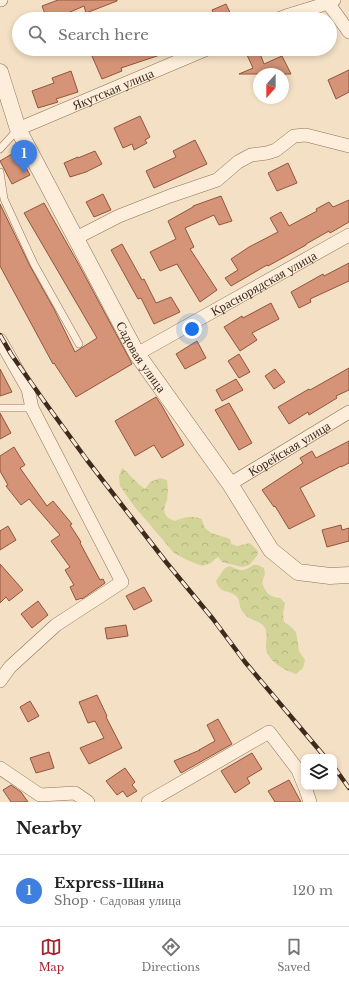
<!DOCTYPE html>
<html lang="en">
<head>
<meta charset="utf-8">
<style>
	body { margin:0; font-family:"Libre Baskerville",serif; background:#f2f2f2; color:#202124 }
	.controls { position:absolute; right:12px; bottom:12px; display:grid; overflow:hidden; border-radius:8px; box-shadow:0 2px 6px #0003 }
	.controls button { width:36px; height:36px; display:grid; place-items:center; padding:0; border:0; border-bottom:1px solid #e0e0e0; background:#fff; color:#202124; font:20px sans-serif }
	.compass { position:absolute; left:253px; top:68px; width:36px; height:36px; border-radius:50%; background:#fff; box-shadow:0 2px 6px #0003; rotate:201deg }
	.you { position:absolute; left:192px; top:329px; width:14px; height:14px; margin:-10px; border:3px solid #fff; border-radius:50%; background:#1a73e8; box-shadow:0 0 0 6px #1a73e833 }
	.badge { display:grid; place-items:center; width:26px; height:26px; border-radius:50%; background:#a72130; color:#fff; font-size:13px; font-weight:700 }
	.pin { position:absolute; translate:-50% -33px; filter:drop-shadow(0 1px 2px #0008) }
	.pin::after { content:''; position:absolute; top:21px; width:14px; height:12px; background:inherit; clip-path:polygon(0 0,100% 0,50% 100%) }
	.list { margin:0; padding:0; list-style:none }
	h2 { display:flex; justify-content:space-between; align-items:center; height:52px; margin:0; padding:0 16px; font-size:17px }
	h2 small { font-size:13px; font-weight:400; color:#757577 }
	.list li { display:grid; grid-template-columns:26px 1fr auto; gap:12px; align-items:center; box-sizing:border-box; height:72px; padding:0 16px; border-top:1px solid #e0e0e0 }
	.list b { display:block; font-size:15px; white-space:nowrap }
	.list p { margin:0; font-size:13px; white-space:nowrap; color:#757577 }
	.list em { font-size:13px; font-style:normal; color:#757577 }
	.icon { flex:none; width:22px; height:22px; fill:none; stroke:currentColor; stroke-width:2; stroke-linecap:round; stroke-linejoin:round }
	.map { position:relative; flex:none; width:349px; height:802px; overflow:hidden }
	.search { position:absolute; background:#fff; box-shadow:0 2px 6px #0003; left:12px; right:12px; top:12px; height:44px; display:flex; align-items:center; gap:10px; box-sizing:border-box; padding:0 14px; border-radius:22px; color:#757577; font-size:15px }
	.sheet { height:124px; background:#fff }
	nav { display:flex; justify-content:space-around; align-items:center; box-sizing:border-box; height:56px; border-top:1px solid #e0e0e0; background:#fff; font-size:11px; color:#757577 }
	nav a { display:grid; justify-items:center; gap:2px }
	nav .on { color:#a72130 }
	.map>svg:first-child { display:block }
</style>
</head>
<body>
<div class="map">
<svg width="349" height="802" viewBox="0 0 349 802">
	<defs>
		<pattern id="forest-crowns" width="20" height="18" patternUnits="userSpaceOnUse"><rect width="20" height="18" fill="#d2d397"/><path d="M2 6a3 3 0 1 1 6 0M12 15a3 3 0 1 1 6 0" fill="none" stroke="#b5b582"/></pattern>
	</defs>
	<rect width="100%" height="100%" fill="#f3e0c5"/>
	<g fill="url(#forest-crowns)">
		<path d="M122 468C130 474 136 483 145 489L150 482 160 478 167 480C168 487 168 493 167 500 166 505 166 501 165 506 162 514 168 519 175 521 186 517 190 515 202 519 204 535 218 534 230 539L231 544 237 546 250 543 258 551 257 556 249 565 242 567 222 562 218 557 215 559 211 563 202 566 187 560 174 553 134 506 120 486 119 476Z"/>
		<path d="M253 565H258L264 568 265 574 262 582C265 592 269 597 280 598L285 603 283 614 284 622 290 626 296 632 299 651 305 660 303 668 296 674C284 670 266 661 266 646 266 640 268 634 265 628 262 622 255 621 249 618 247 616 242 612 241 609 239 605 240 600 237 597 229 588 221 596 216 581L225 568 230 566C240 571 244 572 253 565Z"/>
	</g>
	<g fill="#d59477" stroke="#93553b">
		<path d="M58 0H117V1L86 13 84 6 61 16 62 19H47L42 6Z"/>
		<path d="M226 4 233 19H196L213 12 212 10Z"/>
		<path d="M111 49H172V51L121 68 122 71 102 79 92 56Z"/>
		<path d="M259 51 264 64 282 56 291 74H239L253 68 247 55Z"/>
		<path d="M349 70V92L336 99 328 80Z"/>
		<path d="M71 71 78 92 56 99 58 102 38 108 32 91 54 83 52 78Z"/>
		<path d="M140 116 150 137 145 140 147 143 134 150 132 144 123 148 114 128Z"/>
		<path d="M195 140 207 164 154 188 146 171 176 157 173 151Z"/>
		<path d="M17 151 30 175 12 184 0 161Z"/>
		<path d="M95 151 102 164 86 172 70 177 64 163 78 157V158Z"/>
		<path d="M288 163 297 183 277 191 268 173Z"/>
		<path d="M103 194 111 210 94 217 86 202Z"/>
		<path d="M221 196 232 221 219 225 214 215 185 228 194 247 190 249 217 290 200 302 177 264 160 271 150 252 176 239 168 221 193 207V206Z"/>
		<path d="M349 200V222L330 233 329 231 306 244V245L268 266 267 265 231 286 225 278 238 270 231 259 249 247 278 232 270 218 281 212 289 226 317 211 316 209 329 202 333 207Z"/>
		<path d="M44 203 78 263 129 358 132 364 76 397 54 363 53 364 0 266V204L30 266 54 309 75 352 97 338 24 213Z"/>
		<path d="M122 244 142 280 144 279 156 303 171 297 180 312 154 324 141 298 138 299 111 250Z"/>
		<path d="M349 263V281L310 299 311 302 299 308 291 292 323 274 324 276Z"/>
		<path d="M271 303 279 319 252 333 257 340 240 351 224 327 242 316 243 318Z"/>
		<path d="M197 341 206 358 185 369 176 354Z"/>
		<path d="M239 354 250 372 239 378 228 361Z"/>
		<path d="M349 368V390L336 396 337 398 309 415 308 412 289 424 278 407 309 389 310 390Z"/>
		<path d="M0 369 12 392 0 396Z"/>
		<path d="M275 369 285 382 274 389 265 376Z"/>
		<path d="M236 379 243 390 222 401 216 390Z"/>
		<path d="M156 397 162 406 184 445 162 458 154 445 135 456 115 421Z"/>
		<path d="M229 403 252 443 239 450 215 410Z"/>
		<path d="M0 413 11 433 0 439Z"/>
		<path d="M349 441V463L341 467V466L300 488 315 516 289 529 275 506 274 507 262 490 303 463 300 458 312 451 316 458Z"/>
		<path d="M14 447 25 465 20 468 47 506 53 501 72 524 70 525 81 542 80 543 100 580 103 579 105 583 82 599V598L76 600 70 587 74 585 65 570 70 567 51 541 60 535 29 499 21 505 6 486 8 485 0 471V456Z"/>
		<path d="M341 525 342 530 349 528V541L327 547 322 530Z"/>
		<path d="M8 526 16 540 0 550V531Z"/>
		<path d="M0 564 23 590 9 601 6 597 0 603Z"/>
		<path d="M144 587 152 601 134 610 126 596Z"/>
		<path d="M38 601 48 615 32 628 21 614Z"/>
		<path d="M126 625 128 636 107 639 105 628Z"/>
		<path d="M97 695 107 716 106 717 122 748 89 764 80 748 104 738 95 721 88 723 79 702Z"/>
		<path d="M30 701 39 716 28 722 20 707Z"/>
		<path d="M218 719 232 744 181 773 174 761 200 750H199L215 741 207 725Z"/>
		<path d="M49 752 54 768 36 773 30 758Z"/>
		<path d="M252 753 262 769 247 778 250 783 235 793 221 771Z"/>
		<path d="M125 768 135 782 132 785 137 791 127 797 123 791 117 795 106 781Z"/>
		<path d="M289 780 301 802H275L268 791Z"/>
		<path d="M11 785 21 792 28 802H11L3 790Z"/>
	</g>
	<g fill="none" stroke-linecap="round" stroke-linejoin="round">
		<defs>
			<g id="service">
				<path d="M0 149 18 129"/>
				<path d="M0 172 4 199 34 264 79 344"/>
				<path d="M0 408H32"/>
			</g>
			<g id="minor">
				<path d="M0 0H1"/>
				<path d="M327 0 328 3 349 32"/>
				<path d="M278 19 286 16 328 3 334 0"/>
				<path id="s1" d="M18 129 207 49"/>
				<path d="M76 238 119 216 170 196 217 180 238 162 251 155 267 153 276 150 294 136 306 135 349 146"/>
				<path d="M0 340 28 389 32 408 122 582 56 625 10 667 0 681"/>
				<path id="s2" d="M137 354 349 235"/>
				<path id="s3" d="M230 484 349 412"/>
				<path d="M0 768 40 795 75 793 88 802"/>
				<path d="M305 787 310 802"/>
				<path d="M148 802 269 732 298 770 304 785"/>
			</g>
			<g id="tertiary">
				<path id="s4" d="M0 72 18 129 137 354 230 484 271 550 298 572 330 576 349 575"/>
			</g>
		</defs>
		<use href="#service" stroke="#917058" stroke-width="8"/>
		<use href="#minor" stroke="#917058" stroke-width="14"/>
		<use href="#tertiary" stroke="#917058" stroke-width="17"/>
		<use href="#service" stroke="#fceeda" stroke-width="7"/>
		<use href="#minor" stroke="#fceeda" stroke-width="13"/>
		<use href="#tertiary" stroke="#fceeda" stroke-width="16"/>
		<defs>
			<g id="rail">
				<path d="M0 335 11 354 44 401 87 460 166 562 213 619 245 662 325 757"/>
				<path d="M334 767 349 788"/>
			</g>
		</defs>
		<use href="#rail" stroke="#3f2a1e" stroke-width="4.5"/>
		<use href="#rail" stroke="#f9ebd6" stroke-width="3" stroke-dasharray="9" stroke-linecap="butt"/>
	</g>
	<g text-anchor="middle" dominant-baseline="central" stroke-width="3.5" stroke-linejoin="round" paint-order="stroke">
		<g font-size="13" fill="#3f2a1e" stroke="#f9ebd6">
			<text stroke="none"><textPath href="#s1" startOffset="103">Якутская улица</textPath></text>
			<text stroke="none"><textPath href="#s2" startOffset="145">Краснорядская улица</textPath></text>
			<text stroke="none"><textPath href="#s4" startOffset="319">Садовая улица</textPath></text>
			<text stroke="none"><textPath href="#s3" startOffset="69">Корейская улица</textPath></text>
		</g>
	</g>
</svg>
<div class="controls">
<button><svg class="icon" aria-label="layers" viewBox="0 0 24 24"><path d="M12 4l9 5-9 5-9-5zM3 14l9 5 9-5"/></svg></button>
</div>
<svg class="compass" viewBox="-18 -18 36 36"><path d="M0-13l5 13h-10z" fill="#e53935"/><path d="M0 13l5-13h-10z" fill="#757577"/></svg>
<div class="you"></div>
<div class="pin badge" style="left:24px;top:173px;background:#3f7fe0">1</div>
<div class="search"><svg class="icon" aria-label="search" viewBox="0 0 24 24"><circle cx="10" cy="10" r="6"/><path d="M15 15l6 6"/></svg>Search here</div>
</div>
<section class="sheet">
<h2>Nearby<small></small></h2>
<ul class="list">
<li><span class="badge" style="background:#3f7fe0">1</span><div><b>Express-Шина</b><p>Shop · Садовая улица</p></div><em>120 m</em></li>
</ul>
</section>
<nav>
<a class="on"><svg class="icon" aria-label="map" viewBox="0 0 24 24"><path d="M3 6l6-2 6 2 6-2v14l-6 2-6-2-6 2zM9 4v14M15 6v14"/></svg>Map</a>
<a><svg class="icon" aria-label="directions" viewBox="0 0 24 24"><path d="M12 3l9 9-9 9-9-9zM9 14v-3h6M13 9l2 2-2 2"/></svg>Directions</a>
<a><svg class="icon" aria-label="saved" viewBox="0 0 24 24"><path d="M7 4h10v16l-5-4-5 4z"/></svg>Saved</a>
</nav>
</body>
</html>
